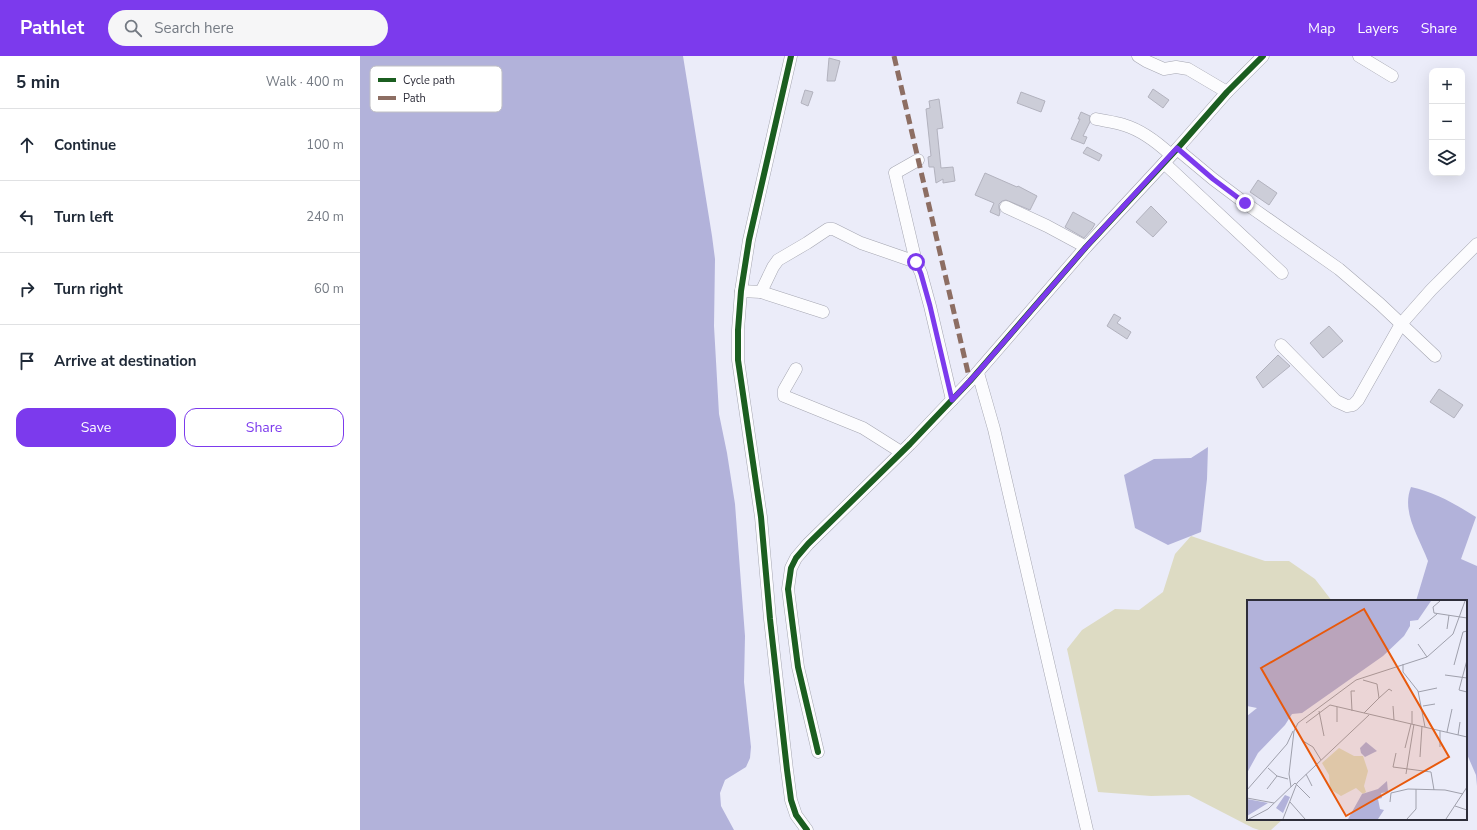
<!DOCTYPE html>
<html lang="en">
<head>
<meta charset="utf-8">
<style>
	body { margin:0; font-family:"Nunito Sans",sans-serif; background:#f6f6f7; color:#1f2937 }
	.controls { position:absolute; right:12px; top:12px; display:grid; overflow:hidden; border-radius:8px; box-shadow:0 4px 16px #0002 }
	.controls button { width:36px; height:36px; display:grid; place-items:center; padding:0; border:0; border-bottom:1px solid #e0e1e3; background:#fff; color:#1f2937; font:20px sans-serif }
	.stop { position:absolute; width:12px; height:12px; margin:-9px; border:3px solid #7c3aed; border-radius:50%; background:#fff }
	.stop.end { background:#7c3aed; border-color:#fff; box-shadow:0 1px 4px #0008 }
	.list { margin:0; padding:0; list-style:none }
	h2 { display:flex; justify-content:space-between; align-items:center; height:52px; margin:0; padding:0 16px; font-size:17px }
	h2 small { font-size:13px; font-weight:400; color:#747a83 }
	.list li { display:grid; grid-template-columns:26px 1fr auto; gap:12px; align-items:center; box-sizing:border-box; height:72px; padding:0 16px; border-top:1px solid #e0e1e3 }
	.list b { display:block; font-size:15px; white-space:nowrap }
	.list em { font-size:13px; font-style:normal; color:#747a83 }
	.actions { display:flex; gap:8px; padding:12px 16px }
	.actions a { flex:1; padding:9px 0; border:1px solid #7c3aed; border-radius:12px; text-align:center; font-size:14px; color:#7c3aed }
	.actions .main { background:#7c3aed; color:#fff }
	.icon { flex:none; width:22px; height:22px; fill:none; stroke:currentColor; stroke-width:2; stroke-linecap:round; stroke-linejoin:round }
	.map { position:relative; flex:none; width:1117px; height:774px; overflow:hidden }
	header { display:flex; align-items:center; gap:24px; box-sizing:border-box; height:56px; padding:0 20px; background:#7c3aed; color:#fff }
	header strong { font-size:19px }
	nav { display:flex; gap:22px; margin-inline-start:auto; font-size:14px }
	.search { width:280px; height:36px; background:#f6f6f7; display:flex; align-items:center; gap:10px; box-sizing:border-box; padding:0 14px; border-radius:22px; color:#747a83; font-size:15px }
	main { display:flex }
	aside { flex:1; background:#fff }
	.map>svg:first-child { display:block }
</style>
</head>
<body>
<header>
<strong>Pathlet</strong>
<div class="search"><svg class="icon" aria-label="search" viewBox="0 0 24 24"><circle cx="10" cy="10" r="6"/><path d="M15 15l6 6"/></svg>Search here</div>
<nav><a>Map</a><a>Layers</a><a>Share</a></nav>
</header>
<main>
<aside>
<h2>5 min<small>Walk · 400 m</small></h2>
<ul class="list">
<li><svg class="icon" aria-label="ahead" viewBox="0 0 24 24"><path d="M12 20V5M6 11l6-6 6 6"/></svg><div><b>Continue</b></div><em>100 m</em></li>
<li><svg class="icon" aria-label="left" viewBox="0 0 24 24"><path d="M17 20v-9H6M10 6l-5 5 5 5"/></svg><div><b>Turn left</b></div><em>240 m</em></li>
<li><svg class="icon" aria-label="right" viewBox="0 0 24 24"><path d="M7 20v-9h11M14 6l5 5-5 5"/></svg><div><b>Turn right</b></div><em>60 m</em></li>
<li><svg class="icon" aria-label="arrive" viewBox="0 0 24 24"><path d="M6 21V4h12l-3 4 3 4H6"/></svg><div><b>Arrive at destination</b></div></li>
</ul>
<div class="actions"><a class="main">Save</a><a>Share</a></div>
</aside>
<div class="map">
<svg width="1117" height="774" viewBox="0 0 1117 774">
	<rect width="100%" height="100%" fill="#ebecf9"/>
	<path fill="#dddbc3" d="M831 480 905 505H929L955 523 972 545H888V763H923L911 774H899L893 772 829 739 791 740 738 736 707 593 722 574 755 553 779 554 803 536 815 498Z"/>
	<g fill="#b2b2da">
		<path d="M0 0H323L352 180 355 203 354 270 359 358 367 397 375 448 385 580 384 626 391 691 390 702 386 711 365 724 360 737 361 750 374 774H0Z"/>
		<path d="M848 391 847 423 841 476 808 489 775 472 764 419 794 403 831 402Z"/>
		<path d="M1051 431C1075 436 1095 448 1116 461L1101 503 1117 510V730L1116 719 1106 696V545H1056L1068 505C1059 481 1041 456 1051 431Z"/>
	</g>
	<g fill="#cccdd8" stroke="#b2b2be">
		<path d="M469 2 480 5 475 25H467Z"/>
		<path d="M793 33 809 44 803 52 788 41Z"/>
		<path d="M445 34 453 36 448 50 441 47Z"/>
		<path d="M661 36 685 45 681 56 657 47Z"/>
		<path d="M579 43 583 72 577 73 581 112 593 111 595 125 583 127V123L576 127 574 111H569L568 101 571 100 566 53 570 52 569 45Z"/>
		<path d="M721 56 730 60V66L723 80 727 81 724 88 711 83 720 63H718Z"/>
		<path d="M727 91 742 99 739 105 723 97Z"/>
		<path d="M625 117 657 131 658 130 677 140 670 154 646 144 642 145 639 148V152L640 156 639 160 630 156 634 147 615 139Z"/>
		<path d="M898 124 917 137 909 149 890 136Z"/>
		<path d="M791 150 807 166 793 181 776 166Z"/>
		<path d="M713 156 735 168 732 173 724 182 705 171Z"/>
		<path d="M754 258 761 262 757 267 771 276 767 283 747 270Z"/>
		<path d="M969 270 983 285 963 302 950 287Z"/>
		<path d="M918 299 930 310 903 332 896 321Z"/>
		<path d="M1079 333 1103 349 1094 362 1070 346Z"/>
	</g>
	<g fill="none" stroke-linecap="round" stroke-linejoin="round">
		<defs>
			<g id="minor">
				<path d="M431 0 389 184 381 235 378 274V304L401 461 410 563 427 714 431 744 436 759 447 774"/>
				<path d="M778 0 786 5 804 13 816 11 828 13 867 36"/>
				<path d="M999 0 1032 20"/>
				<path d="M736 63C745 65 755 66 764 69 781 74 798 87 811 99"/>
				<path d="M817 93 853 123 885 147 979 213 1020 248 1075 300"/>
				<path d="M804 107 922 217"/>
				<path d="M646 151 687 170 726 191"/>
				<path d="M556 206 535 117 558 104"/>
				<path d="M381 235 401 236 463 256"/>
				<path d="M401 236 413 211 418 204 447 187 468 173H473L501 187 556 206 561 217 570 250 592 344"/>
				<path d="M921 289 976 345 987 350 993 349 998 344 1041 268 1071 234 1117 188"/>
				<path d="M436 313 424 334V340L503 372 541 396"/>
				<path d="M618 317 634 373 727 774"/>
				<path d="M458 696 438 611 428 533 431 512 436 502 448 488 550 388 610 325 726 191 817 93 867 36 903 0"/>
			</g>
		</defs>
		<use href="#minor" stroke="#a5a6b1" stroke-width="13"/>
		<use href="#minor" stroke="#fcfcfe" stroke-width="12"/>
		<path stroke="#8d6e63" stroke-width="5" stroke-dasharray="10 5" stroke-linecap="butt" d="M534 0 610 325"/>
		<defs>
			<g id="cycleway">
				<path d="M431 0 389 184 381 235 378 274V304L401 461 410 563 427 714 431 744 436 759 447 774"/>
				<path d="M458 696 438 611 428 533 431 512 436 502 448 488 550 388 610 325 726 191 817 93 867 36 903 0"/>
			</g>
		</defs>
		<use href="#cycleway" stroke="#fff" stroke-width="8"/>
		<use href="#cycleway" stroke="#1b5e20" stroke-width="6"/>
	</g>
	<g fill="none" stroke-linecap="round" stroke-linejoin="round">
		<path stroke="#7c3aed" stroke-width="5" d="M556 206 561 218 570 250 592 344 618 316 726 191 817 92 853 123 885 147"/>
	</g>
	<g transform="translate(887 544)">
		<rect width="220" height="220" fill="#ebecf9"/>
		<path d="M92 148 107 156H116L121 171 117 186 119 192 116 194 109 188 94 196 83 189 82 175 75 163Z" fill="#dddbc3"/>
		<path d="M0 1H184L171 20 163 21V26L157 36 136 56 55 113 45 114 38 125 11 153 0 173V116L10 108 0 106ZM119 142 130 151 118 157 114 153 113 148ZM140 181 141 192 134 193 135 198 131 199 133 209 137 210 131 219H101L115 194 131 189ZM38 195 43 197 36 213 29 208ZM0 199 16 202 21 203 0 216Z" fill="#b2b2da"/>
		<path fill="none" stroke="#9fa0ac" stroke-width="1" d="M193 1 186 7 187 13 220 18M172 29 190 14M200 29 202 15M171 44 180 57M156 64V72L171 91 178 127M207 65 216 32 220 31M198 75 220 78M116 80 130 84 132 98 117 113M171 92 190 88M220 92 212 90 220 60M132 98 142 89 145 91M146 106 147 120M176 106 188 104M72 111 77 136M105 111 104 91H108M165 111V124M90 122V107M59 123 83 105 220 137M200 132 205 109M211 135 213 122M56 141 66 147 74 160M193 147V131M158 148 164 124M149 153 146 167 184 172 187 190M173 157 175 126M21 168 30 176 41 179M59 174 65 186M159 174 167 124M44 187 42 174 47 131 51 123 109 80 180 57 206 34 218 1M20 189 30 176M0 190 40 144 46 131M0 198 27 203M43 202 58 219M143 202 144 193 161 189 198 190 216 194M208 206 220 210M2 219 21 209 48 183 63 198M36 219 50 183 122 115M160 219 169 209V189M199 219 220 187"/>
		<path fill="#e8590c" fill-opacity="0.15" stroke="#e8590c" stroke-width="2" d="M117 9 202 157 99 216 14 68Z"/>
		<rect width="220" height="220" fill="none" stroke="#2d2d39" stroke-width="2"/>
	</g>
	<rect x="10" y="10" width="132" height="46" rx="6" fill="#fff" stroke="#c0c0c4" stroke-width="1"/>
	<rect x="18" y="22" width="18" height="4" fill="#1b5e20"/>
	<rect x="18" y="40" width="18" height="4" fill="#8d6e63"/>
	<g font-size="11" fill="#2d2d39">
		<text x="43" y="28">Cycle path</text>
		<text x="43" y="46">Path</text>
	</g>
</svg>
<div class="controls">
<button>+</button>
<button>−</button>
<button><svg class="icon" aria-label="layers" viewBox="0 0 24 24"><path d="M12 4l9 5-9 5-9-5zM3 14l9 5 9-5"/></svg></button>
</div>
<div class="stop" style="left:556px;top:206px"></div>
<div class="stop end" style="left:885px;top:147px"></div>
</div>
</main>
</body>
</html>
